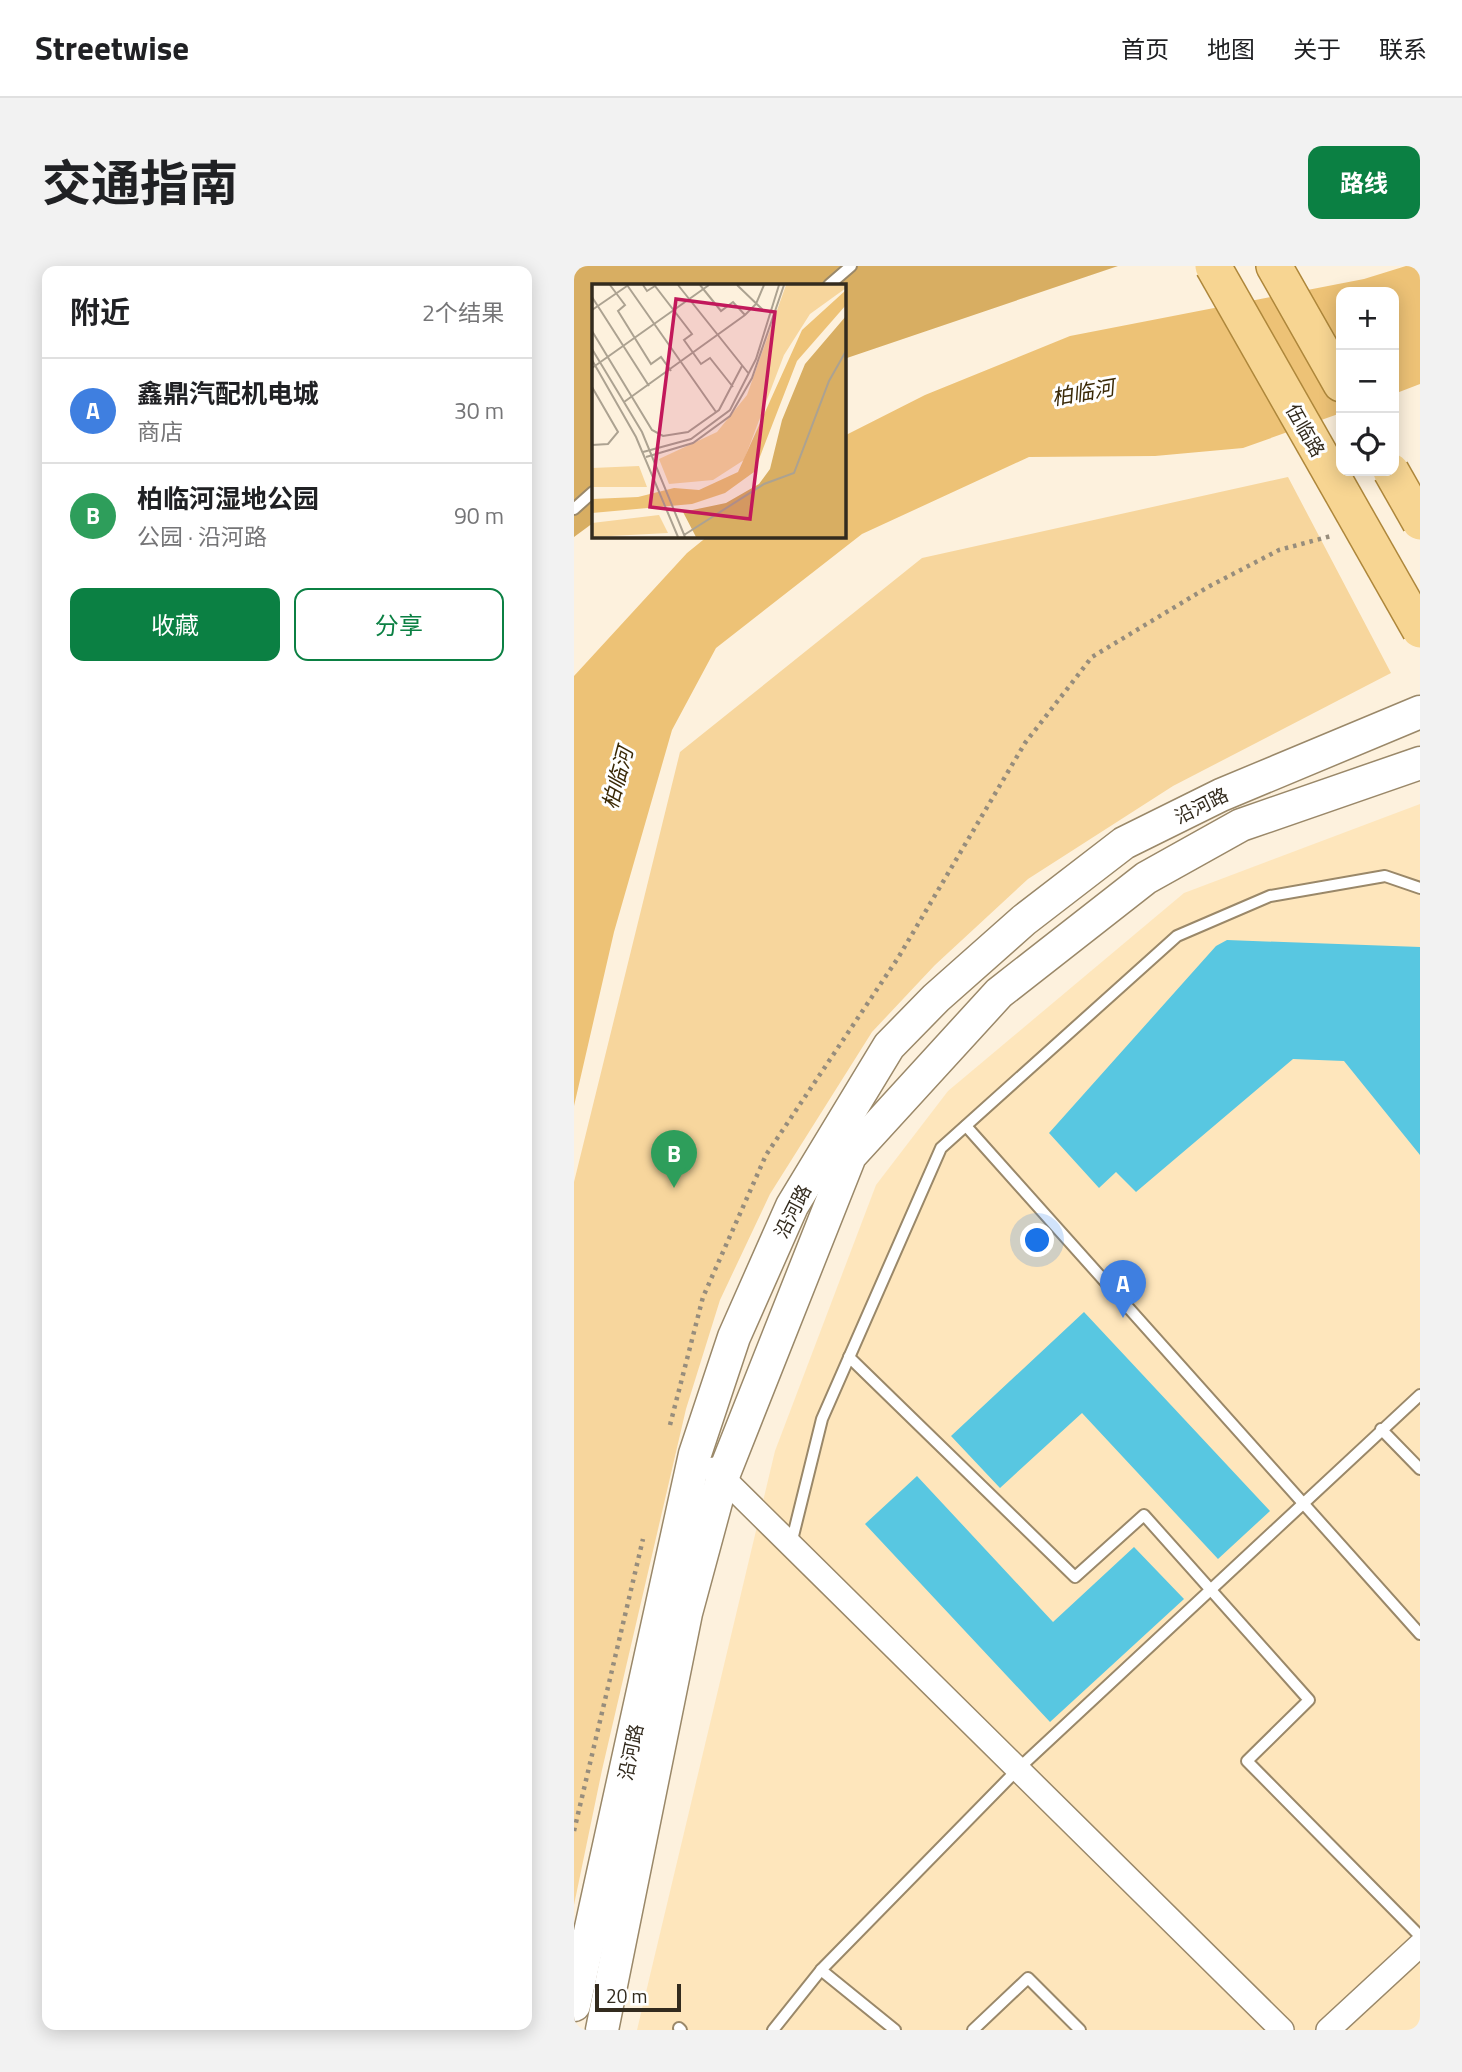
<!DOCTYPE html>
<html lang="zh">
<head>
<meta charset="utf-8">
<style>
	body { margin:0; font-family:"Titillium Web","Noto Sans SC",sans-serif; background:#f2f2f2; color:#202124 }
	.controls { position:absolute; right:21px; top:21px; display:grid; overflow:hidden; border-radius:14px; box-shadow:0 4px 18px #0003 }
	.controls button { width:63px; height:63px; display:grid; place-items:center; padding:0; border:0; border-bottom:2px solid #e0e0e0; background:#fff; color:#202124; font:35px sans-serif }
	.scale { position:absolute; left:21px; bottom:18px; width:86px; box-sizing:border-box; padding-left:7px; border:4px solid #332b1e; border-top:0; font-size:19px; line-height:24px; white-space:nowrap; color:#332b1e; -webkit-text-stroke:5px #fff; paint-order:stroke }
	.you { position:absolute; left:464px; top:975px; width:24px; height:24px; margin:-18px; border:5px solid #fff; border-radius:50%; background:#1a73e8; box-shadow:0 0 0 10px #1a73e833 }
	.badge { display:grid; place-items:center; width:46px; height:46px; border-radius:50%; background:#0b8043; color:#fff; font-size:23px; font-weight:700 }
	.pin { position:absolute; translate:-50% -58px; filter:drop-shadow(0 2px 4px #0008) }
	.pin::after { content:''; position:absolute; top:37px; width:24px; height:21px; background:inherit; clip-path:polygon(0 0,100% 0,50% 100%) }
	.list { margin:0; padding:0; list-style:none }
	h2 { display:flex; justify-content:space-between; align-items:center; height:91px; margin:0; padding:0 28px; font-size:30px }
	h2 small { font-size:23px; font-weight:400; color:#757577 }
	.list li { display:grid; grid-template-columns:46px 1fr auto; gap:21px; align-items:center; box-sizing:border-box; height:105px; padding:0 28px; border-top:2px solid #e0e0e0 }
	.list b { display:block; font-size:26px; white-space:nowrap }
	.list p { margin:0; font-size:23px; white-space:nowrap; color:#757577 }
	.list em { font-size:23px; font-style:normal; color:#757577 }
	.actions { display:flex; gap:14px; padding:21px 28px }
	.actions a { flex:1; padding:16px 0; border:2px solid #0b8043; border-radius:14px; text-align:center; font-size:24px; color:#0b8043 }
	.actions .main { background:#0b8043; color:#fff }
	.icon { flex:none; width:38px; height:38px; fill:none; stroke:currentColor; stroke-width:2; stroke-linecap:round; stroke-linejoin:round }
	.map { position:relative; flex:none; width:846px; height:1764px; overflow:hidden; border-radius:14px }
	header { display:flex; align-items:center; gap:42px; box-sizing:border-box; height:98px; padding:0 35px; background:#fff; border-bottom:2px solid #e0e0e0 }
	header strong { font-size:33px }
	nav { display:flex; gap:38px; margin-inline-start:auto; font-size:24px }
	.intro { display:flex; align-items:center; justify-content:space-between; box-sizing:border-box; height:168px; padding:0 42px }
	h1 { margin:0; font-size:49px }
	.button { padding:18px 32px; border-radius:14px; background:#0b8043; color:#fff; font-size:24px; font-weight:700 }
	main { display:flex; gap:42px; padding:0 42px }
	aside { flex:1; background:#fff; border-radius:14px; box-shadow:0 4px 18px #0003 }
	.map>svg:first-child { display:block }
</style>
</head>
<body>
<header>
<strong>Streetwise</strong>
<nav><a>首页</a><a>地图</a><a>关于</a><a>联系</a></nav>
</header>
<div class="intro"><h1>交通指南</h1><a class="button">路线</a></div>
<main>
<aside>
<h2>附近<small>2个结果</small></h2>
<ul class="list">
<li><span class="badge" style="background:#3f7fe0">A</span><div><b>鑫鼎汽配机电城</b><p>商店</p></div><em>30 m</em></li>
<li><span class="badge" style="background:#2e9e5b">B</span><div><b>柏临河湿地公园</b><p>公园 · 沿河路</p></div><em>90 m</em></li>
</ul>
<div class="actions"><a class="main">收藏</a><a>分享</a></div>
</aside>
<div class="map">
<svg width="846" height="1764" viewBox="0 0 846 1764">
	<rect width="100%" height="100%" fill="#fdf1dd"/>
	<path fill="#fee6bc" d="M846 538V1764H63L201 1185 302 919 374 825 610 627Z"/>
	<path fill="#f7d69d" d="M714 211 817 407 599 520 454 613 361 699 298 766 196 928 146 1034 112 1143 28 1504 0 1639V916L106 486 348 292Z"/>
	<path fill="#d8ae62" d="M0 0H544L270 93V19H19V257L0 271Z"/>
	<path fill="#edc276" d="M832 0H846V118L820 128V26H767V147L669 182 581 190 455 191 288 268 142 382 98 464 40 666 0 840V410L113 287 134 270H270V170L351 129 496 70 790 13Z"/>
	<g fill="#58c7e1">
		<path d="M653 674 846 681V889L770 795 719 793 562 926 542 906 525 922 475 867 642 680Z"/>
		<path d="M510 1046 696 1245 644 1293 508 1147 426 1222 377 1170Z"/>
		<path d="M343 1210 479 1356 560 1281 610 1333 476 1456 291 1258Z"/>
	</g>
	<g fill="none" stroke-linecap="round" stroke-linejoin="round">
		<defs>
			<g id="lane">
				<path d="M255 19 277 0"/>
				<path d="M0 243 19 226"/>
				<path d="M392 860 846 1368"/>
				<path d="M275 1091 501 1311 570 1249 735 1434 673 1495 846 1670"/>
				<path d="M807 1163 846 1203"/>
				<path d="M217 1278 248 1153 367 882 603 670 696 630 811 610 846 622"/>
				<path d="M247 1704 321 1764"/>
				<path d="M105 1762 107 1764"/>
				<path d="M199 1764 247 1704 444 1503 846 1129"/>
				<path d="M399 1764 454 1712 506 1764"/>
			</g>
			<g id="street">
				<path d="M140 1203 708 1764"/>
				<path d="M754 1764 846 1679"/>
			</g>
			<g id="secondary">
				<path d="M0 1739 121 1188 160 1071 218 940 315 780 362 732 450 654 550 577 647 529 846 446"/>
				<path d="M28 1764 112 1347 149 1210 276 890 425 727 572 612 667 559 846 497"/>
			</g>
			<path id="primary" d="M700 0 767 118"/>
		</defs>
		<use href="#lane" stroke="#9a8869" stroke-width="14"/>
		<use href="#street" stroke="#9a8869" stroke-width="26"/>
		<use href="#secondary" stroke="#9a8869" stroke-width="35"/>
		<use href="#primary" stroke="#ae873b" stroke-width="38"/>
		<g stroke="#978d7c" stroke-width="4.5" stroke-dasharray="3.5 5" stroke-linecap="butt">
			<path d="M96 1159 129 1031 192 889 324 692 451 477 518 391 634 321 705 284 757 270"/>
			<path d="M0 1565 69 1273"/>
		</g>
		<use href="#lane" stroke="#fff" stroke-width="10"/>
		<use href="#street" stroke="#fff" stroke-width="23"/>
		<use href="#secondary" stroke="#fff" stroke-width="32"/>
		<use href="#primary" stroke="#f7d592" stroke-width="35"/>
		<defs>
			<g id="primary-bridge">
				<path d="M639 0 846 364"/>
				<path d="M817 205 846 256"/>
			</g>
		</defs>
		<use href="#primary-bridge" stroke="#ae873b" stroke-width="38" stroke-linecap="butt"/>
		<use href="#primary-bridge" stroke="#f7d592" stroke-width="35"/>
	</g>
	<g text-anchor="middle" dominant-baseline="central" stroke-width="6" stroke-linejoin="round" paint-order="stroke">
		<g font-size="19" fill="#332b1e" stroke="#fff">
			<text transform="translate(732 164) rotate(60)">伍临路</text>
			<text transform="translate(627 539) rotate(-26)">沿河路</text>
			<text transform="translate(218 945) rotate(-63)">沿河路</text>
			<text transform="translate(56 1486) rotate(-78)">沿河路</text>
		</g>
		<g font-size="21" font-style="italic" fill="#3b2a07" stroke="#fff">
			<text transform="translate(509 126) rotate(-10)">柏临河</text>
			<text transform="translate(43 512) rotate(-75)">柏临河</text>
		</g>
	</g>
	<g transform="translate(18 18)">
		<rect width="254" height="254" fill="#fdf1dd"/>
		<path d="M194 1H254V4L218 30 192 71 152 176 121 196 77 200 67 175 125 148 155 111ZM47 182 55 203H0V184ZM67 231 76 249 0 253V239Z" fill="#f7d69d"/>
		<path d="M254 32V253H104L91 228 134 219 167 200 178 185 190 136 213 80Z" fill="#d8ae62"/>
		<path d="M254 6V21L205 77 162 188 133 209 100 220 0 229V215L46 213 82 204 107 206 146 188 210 46Z" fill="#edc276"/>
		<path fill="none" stroke="#aca291" stroke-width="2" d="M18 1 33 21 26 27 59 80 69 73 79 87M35 1 124 128M51 1 55 7 63 2 100 50 92 56 109 80 118 74 141 103M86 1 157 90M108 1 129 27 141 18 153 31M145 1 171 26M0 13 57 102M0 26 35 2M0 47 60 146 71 152 96 148 127 126 150 82M0 65 50 148 93 253M0 76 44 153 86 253M0 84 117 1M0 103 26 148 16 160 0 161M32 118 153 31 164 20 172 1M51 168 99 155 138 126 164 75 187 1M54 173 101 159 138 132 160 94 192 1M92 251 172 200 202 189 237 97 254 67"/>
		<path fill="#c2185b" fill-opacity="0.15" stroke="#c2185b" stroke-width="3.5" d="M84 15 183 28 158 235 58 223Z"/>
		<rect width="254" height="254" fill="none" stroke="#332b1e" stroke-width="3.5"/>
	</g>
</svg>
<div class="controls">
<button>+</button>
<button>−</button>
<button><svg class="icon" aria-label="locate" viewBox="0 0 24 24"><circle cx="12" cy="12" r="6"/><path d="M12 2v4M12 18v4M2 12h4M18 12h4"/></svg></button>
</div>
<div class="scale">20 m</div>
<div class="you"></div>
<div class="pin badge" style="left:549px;top:1052px;background:#3f7fe0">A</div>
<div class="pin badge" style="left:100px;top:922px;background:#2e9e5b">B</div>
</div>
</main>
</body>
</html>
